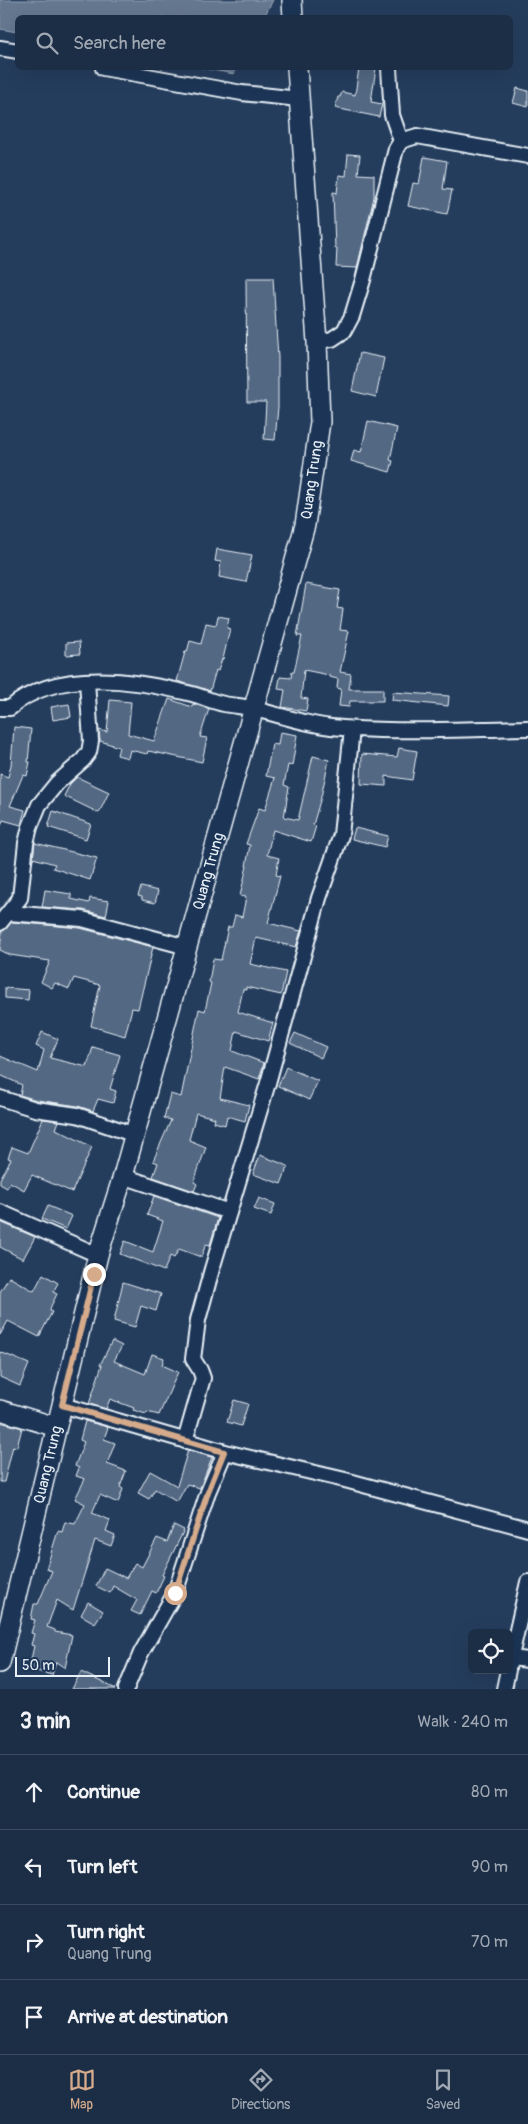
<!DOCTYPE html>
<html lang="en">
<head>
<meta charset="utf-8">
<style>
	body { margin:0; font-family:Pangolin,sans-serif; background:#25364d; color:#f1f3f6 }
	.controls { position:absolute; right:15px; bottom:15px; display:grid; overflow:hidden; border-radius:8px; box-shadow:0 5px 20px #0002 }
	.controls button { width:45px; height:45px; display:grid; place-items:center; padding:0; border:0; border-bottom:1px solid #3a4a5f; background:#1c2e46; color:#f1f3f6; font:25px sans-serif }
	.scale { position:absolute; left:15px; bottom:12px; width:95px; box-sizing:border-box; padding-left:5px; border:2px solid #e8f1f8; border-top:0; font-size:14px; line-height:18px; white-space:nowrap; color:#e8f1f8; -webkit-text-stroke:4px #1d3557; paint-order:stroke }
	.stop { position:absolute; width:15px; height:15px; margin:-11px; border:4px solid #d6ab8b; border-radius:50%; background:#fff }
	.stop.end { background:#d6ab8b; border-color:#fff; box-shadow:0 1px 5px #0008 }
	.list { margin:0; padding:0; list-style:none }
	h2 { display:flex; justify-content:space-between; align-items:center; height:65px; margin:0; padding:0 20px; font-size:21px }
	h2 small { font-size:16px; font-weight:400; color:#a0a8b3 }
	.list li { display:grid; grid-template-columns:32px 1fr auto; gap:15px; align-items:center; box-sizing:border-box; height:75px; padding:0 20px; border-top:1px solid #3a4a5f }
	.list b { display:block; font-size:19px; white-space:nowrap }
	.list p { margin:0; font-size:16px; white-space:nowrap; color:#a0a8b3 }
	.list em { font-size:16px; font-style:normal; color:#a0a8b3 }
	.icon { flex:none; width:28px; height:28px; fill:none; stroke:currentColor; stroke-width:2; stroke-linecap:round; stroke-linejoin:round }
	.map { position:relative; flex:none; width:528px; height:1689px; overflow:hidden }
	.search { position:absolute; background:#1c2e46; box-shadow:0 5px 20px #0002; left:15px; right:15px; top:15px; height:55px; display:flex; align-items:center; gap:12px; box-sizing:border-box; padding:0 18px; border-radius:8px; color:#a0a8b3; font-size:19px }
	.sheet { height:365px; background:#1c2e46 }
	nav { display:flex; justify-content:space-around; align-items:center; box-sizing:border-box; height:70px; border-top:1px solid #3a4a5f; background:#1c2e46; font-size:14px; color:#a0a8b3 }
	nav a { display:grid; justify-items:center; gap:2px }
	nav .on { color:#d6ab8b }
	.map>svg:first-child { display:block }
</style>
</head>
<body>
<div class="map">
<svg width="528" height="1689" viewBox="0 0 528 1689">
	<rect width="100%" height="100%" fill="#253d5d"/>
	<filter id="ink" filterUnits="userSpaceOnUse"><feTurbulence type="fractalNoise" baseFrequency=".02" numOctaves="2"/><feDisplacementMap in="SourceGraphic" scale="10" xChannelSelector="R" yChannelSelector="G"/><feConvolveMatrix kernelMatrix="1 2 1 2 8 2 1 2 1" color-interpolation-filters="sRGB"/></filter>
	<g filter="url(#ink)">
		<g fill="#657890" stroke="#99a8ba">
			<path d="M0 0H273L264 17 18 18 17 32 0 29Z"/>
			<path d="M202 68H237L234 74Z"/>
		</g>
		<g fill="#536782" stroke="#e8f1f8">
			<path d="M359 68H376L371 102 382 104 379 117 335 108 338 97H340L342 92 355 95Z"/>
			<path d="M517 88 528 91V107L513 103Z"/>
			<path d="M348 154 360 155 358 174 374 175V197L357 268 336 267 337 248H335L333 192 337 193 339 175 346 176Z"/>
			<path d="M424 157 447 161 443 189 452 190 447 214 408 206 413 183 419 184Z"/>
			<path d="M246 278H273L278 358V407L275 440 264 439 266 402H247Z"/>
			<path d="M360 353 384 358 376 397 352 391Z"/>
			<path d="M368 421 397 428 390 460 393 461 390 472 351 461 354 450 361 452Z"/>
			<path d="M217 549 252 555 246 582 219 577 221 562 215 561Z"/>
			<path d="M306 584 340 590 337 608 343 609 340 630 349 631 340 672 351 674 349 689H383V701H350L349 707 339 706 341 689 337 688 338 679 329 677V675L304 670 301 698 308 699 306 711 282 707 285 690 278 689 280 677 291 678 292 672H294L302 636H297Z"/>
			<path d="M218 616 229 618 227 628 230 629 223 659H222L218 671 216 670 210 691 177 681 185 652H187L190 641 201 644 206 623 216 625Z"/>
			<path d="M79 642 80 654 66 655V643Z"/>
			<path d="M393 692 449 696 448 706 392 700Z"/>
			<path d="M169 699 192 707 194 704 209 709 200 737 207 738 202 762 148 751 147 754 130 750 128 758 117 755 119 747 100 741 99 730 107 732 110 700 131 702 128 734 154 741Z"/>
			<path d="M69 704 71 717 53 720 51 707Z"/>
			<path d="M14 727 31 729 28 762H30L27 776 23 775 10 806 25 810 21 825 3 820 0 828V774L8 777 11 765Z"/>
			<path d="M280 732 297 735 292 766 288 765 284 785 289 787 284 817 298 820 313 756 329 760 321 797 313 825 316 826 311 842 273 830 267 855 279 858 276 875 280 876 268 923 301 931 296 947 256 938 250 964 286 972 281 995 246 987V990L243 989 238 1012 273 1023 268 1041 236 1031 232 1051 264 1063 259 1079 225 1067 220 1098 249 1105 245 1121 227 1116 225 1125 214 1122 215 1118 196 1113 189 1140 206 1147 194 1182 197 1184 194 1191 153 1177 158 1163 153 1161 171 1120 164 1118 170 1094 181 1097 199 1009 205 1011 211 983 209 982 213 959 221 960 228 927H232L235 915 242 917 246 897 240 896 247 866H246L250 845 246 844 259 808 265 810 275 778 266 776 272 744 278 745Z"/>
			<path d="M399 748 417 751 412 780 386 776V786L361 784 362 754 397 757Z"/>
			<path d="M77 777 109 792 99 813 64 796 70 784Z"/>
			<path d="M53 811 91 824 86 839 48 827Z"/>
			<path d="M355 828 388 836 385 847 352 839Z"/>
			<path d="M35 843 97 858 90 880 53 868 55 864 33 858Z"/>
			<path d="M141 887 158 891 155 903 142 900V897L138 896Z"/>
			<path d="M45 890 71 894V899L89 903 90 898 109 901 106 916 83 910 42 907Z"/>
			<path d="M12 922 80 928 153 947 138 1009 132 1008 125 1036 91 1026 100 985 74 978 69 989 55 983 52 988 41 982 50 961 10 955 0 950 2 931Z"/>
			<path d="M5 988 29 990 28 1000 5 998Z"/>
			<path d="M42 1032 58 1039 50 1058 87 1067 93 1047 120 1055 110 1089 116 1091 113 1103 98 1099 93 1111 78 1106 37 1100 20 1095 22 1085 0 1075V1056L38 1072 44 1050 36 1046Z"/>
			<path d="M295 1033 326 1047 321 1058 290 1043Z"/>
			<path d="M286 1067 318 1081 309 1100 278 1086Z"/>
			<path d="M43 1119 59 1121 56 1129 92 1147 72 1192 32 1175 24 1190 10 1182 7 1188 0 1184V1179L11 1159 8 1158 12 1147 28 1153Z"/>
			<path d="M260 1155 288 1166 281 1184 253 1174Z"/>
			<path d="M154 1196 218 1218 210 1245 206 1244 201 1257 179 1249 174 1258 170 1256 164 1271 120 1254 125 1241 153 1252 163 1221 147 1215Z"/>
			<path d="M259 1198 275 1204 271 1215 254 1209Z"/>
			<path d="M48 1206 72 1216 66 1229 42 1219Z"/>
			<path d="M0 1222 35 1237 23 1259 0 1247Z"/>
			<path d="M43 1274 58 1283 53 1292 57 1294 51 1306 50 1311 52 1312 39 1337 8 1321 0 1335V1292L9 1277 34 1291Z"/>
			<path d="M123 1282 161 1294 156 1311 141 1306 135 1327 114 1321Z"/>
			<path d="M112 1341 122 1346 114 1361 145 1374 152 1354 164 1358 162 1365 178 1372 159 1415 147 1412 146 1414 133 1410 134 1408 110 1399 106 1409 89 1404 102 1365H100Z"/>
			<path d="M0 1352 29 1364 20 1386 0 1377Z"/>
			<path d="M234 1400 248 1404 241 1426 227 1422Z"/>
			<path d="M85 1421 108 1427 104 1439 115 1443 107 1464 126 1471 120 1487 123 1489 118 1503 100 1495 92 1513 110 1520 106 1531 115 1535 111 1546 95 1540 73 1610 57 1600 47 1627 55 1630V1632L72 1635 65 1668 56 1662 52 1675 29 1669 34 1646 31 1645 34 1634 31 1633 35 1620 31 1619 34 1604H38L52 1571 46 1569 58 1531 62 1532 65 1522 75 1524 85 1504 75 1499 85 1479 76 1476 79 1468 75 1466 84 1442 80 1440Z"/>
			<path d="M0 1422 22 1428 17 1447 13 1446 4 1482H0Z"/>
			<path d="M188 1450 212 1457 200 1488 187 1484 177 1502 155 1489 149 1499 138 1493 150 1471 177 1486Z"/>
			<path d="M174 1525 184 1530 162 1575 164 1576 156 1593 152 1591 140 1615 131 1611 137 1600 113 1586 110 1593 96 1586 105 1568 126 1578 135 1563 142 1567 157 1538 167 1542Z"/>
			<path d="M88 1602 103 1611 95 1623 81 1615Z"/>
			<path d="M81 1672 116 1689H72Z"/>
		</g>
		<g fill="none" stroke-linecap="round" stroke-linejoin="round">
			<defs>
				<g id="street">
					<path d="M0 48 18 51"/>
					<path d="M103 68 242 93 299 99"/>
					<path d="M389 68 392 115 401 141"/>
					<path d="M317 342 332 339 344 331 352 316 363 280 396 149 401 141 417 136 528 156"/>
					<path d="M0 708H10C56 667 137 680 192 694 203 697 213 702 224 704 234 706 244 706 254 709 280 715 304 724 331 727 381 732 433 730 483 729 498 729 513 728 528 728"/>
					<path d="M9 913 82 919 187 947"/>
					<path d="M0 923 20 898 26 843 30 827 39 805 57 783 83 760 89 752 91 741 87 681"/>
					<path d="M0 1098 35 1109 77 1115 135 1135"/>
					<path d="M123 1176 229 1212"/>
					<path d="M0 1212 98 1255"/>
					<path d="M62 1405 225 1452 345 1480 528 1529"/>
					<path d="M185 1441 203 1378 200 1370 193 1359 198 1320 212 1269 268 1083 319 898 341 835 352 729"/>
					<path d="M511 1658 528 1660"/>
					<path d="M509 1665 528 1582"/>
					<path d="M126 1689 141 1653 175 1593 208 1492 225 1452"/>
					<path d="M504 1689 508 1670"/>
				</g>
				<g id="secondary">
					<path d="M292 0 293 18"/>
					<path d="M0 1410 56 1427"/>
					<path id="s1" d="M0 1663 98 1255 123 1176 305 525 320 422 317 342 297 68"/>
				</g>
			</defs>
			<use href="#street" stroke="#e8f1f8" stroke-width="18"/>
			<use href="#secondary" stroke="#e8f1f8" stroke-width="22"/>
			<use href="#street" stroke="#1d3557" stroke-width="14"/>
			<use href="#secondary" stroke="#1d3557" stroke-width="19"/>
		</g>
	</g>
	<g fill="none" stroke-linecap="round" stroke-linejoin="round" filter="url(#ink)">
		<path stroke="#d6ab8b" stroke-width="6" d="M94 1274 62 1405 224 1452 208 1492 175 1593"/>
	</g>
	<g text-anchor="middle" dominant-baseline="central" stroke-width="5" stroke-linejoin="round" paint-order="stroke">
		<g font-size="15" fill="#e8f1f8" stroke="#1d3557">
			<text stroke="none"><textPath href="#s1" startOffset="1224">Quang Trung</textPath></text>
			<text stroke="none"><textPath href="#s1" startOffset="819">Quang Trung</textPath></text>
			<text stroke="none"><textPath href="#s1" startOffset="204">Quang Trung</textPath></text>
		</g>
	</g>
</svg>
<div class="controls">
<button><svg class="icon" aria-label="locate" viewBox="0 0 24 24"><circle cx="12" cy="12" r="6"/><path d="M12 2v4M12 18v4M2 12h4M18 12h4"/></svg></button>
</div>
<div class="scale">50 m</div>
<div class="stop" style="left:175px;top:1593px"></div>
<div class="stop end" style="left:94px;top:1274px"></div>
<div class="search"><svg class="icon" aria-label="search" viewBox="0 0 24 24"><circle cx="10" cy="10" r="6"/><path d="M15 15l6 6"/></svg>Search here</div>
</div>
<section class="sheet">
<h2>3 min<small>Walk · 240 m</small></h2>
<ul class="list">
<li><svg class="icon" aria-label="ahead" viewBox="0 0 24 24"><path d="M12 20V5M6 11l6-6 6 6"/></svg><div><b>Continue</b></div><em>80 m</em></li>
<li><svg class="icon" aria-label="left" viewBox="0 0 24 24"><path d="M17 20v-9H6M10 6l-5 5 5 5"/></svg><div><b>Turn left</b></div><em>90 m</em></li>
<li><svg class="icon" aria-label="right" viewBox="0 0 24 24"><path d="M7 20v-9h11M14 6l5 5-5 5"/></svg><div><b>Turn right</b><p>Quang Trung</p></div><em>70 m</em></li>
<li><svg class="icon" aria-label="arrive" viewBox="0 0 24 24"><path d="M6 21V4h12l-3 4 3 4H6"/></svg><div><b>Arrive at destination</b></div></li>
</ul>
</section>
<nav>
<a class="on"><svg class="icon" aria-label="map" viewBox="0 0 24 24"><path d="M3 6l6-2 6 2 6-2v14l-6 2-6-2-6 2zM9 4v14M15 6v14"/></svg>Map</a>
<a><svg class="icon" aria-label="directions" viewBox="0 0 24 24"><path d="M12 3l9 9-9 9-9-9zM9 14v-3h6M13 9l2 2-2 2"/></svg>Directions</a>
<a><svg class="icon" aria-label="saved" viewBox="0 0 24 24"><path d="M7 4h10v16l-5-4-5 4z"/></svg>Saved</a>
</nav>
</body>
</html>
